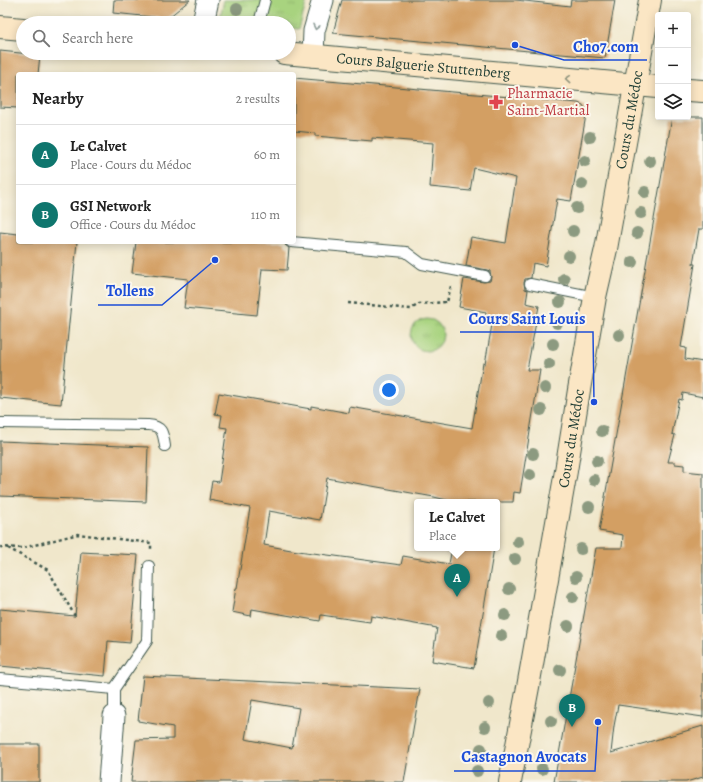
<!DOCTYPE html>
<html lang="en">
<head>
<meta charset="utf-8">
<style>
	body { margin:0; font-family:Alegreya,serif; background:#f6f6f6; color:#222 }
	.controls { position:absolute; right:12px; top:12px; display:grid; overflow:hidden; border-radius:4px; box-shadow:0 2px 10px #0003 }
	.controls button { width:36px; height:36px; display:grid; place-items:center; padding:0; border:0; border-bottom:1px solid #e0e0e0; background:#fff; color:#222; font:20px sans-serif }
	.you { position:absolute; left:389px; top:390px; width:14px; height:14px; margin:-10px; border:3px solid #fff; border-radius:50%; background:#1a73e8; box-shadow:0 0 0 6px #1a73e833 }
	.badge { display:grid; place-items:center; width:26px; height:26px; border-radius:50%; background:#0f766e; color:#fff; font-size:13px; font-weight:700 }
	.pin { position:absolute; translate:-50% -33px; filter:drop-shadow(0 1px 2px #0008) }
	.pin::after { content:''; position:absolute; top:21px; width:14px; height:12px; background:inherit; clip-path:polygon(0 0,100% 0,50% 100%) }
	.popup { position:absolute; left:414px; top:499px; width:86px; height:52px; box-sizing:border-box; display:grid; place-content:center; border-radius:4px; background:#fff; filter:drop-shadow(0 1px 3px #0005); font-size:13px; white-space:nowrap; color:#767676 }
	.popup b { font-size:15px; color:#222 }
	.popup::after { content:''; position:absolute; left:50%; top:100%; margin-left:-8px; border:8px solid transparent; border-top-color:#fff }
	.list { margin:0; padding:0; list-style:none }
	h2 { display:flex; justify-content:space-between; align-items:center; height:52px; margin:0; padding:0 16px; font-size:17px }
	h2 small { font-size:13px; font-weight:400; color:#767676 }
	.list li { display:grid; grid-template-columns:26px 1fr auto; gap:12px; align-items:center; box-sizing:border-box; height:60px; padding:0 16px; border-top:1px solid #e0e0e0 }
	.list b { display:block; font-size:15px; white-space:nowrap }
	.list p { margin:0; font-size:13px; white-space:nowrap; color:#767676 }
	.list em { font-size:13px; font-style:normal; color:#767676 }
	.icon { flex:none; width:22px; height:22px; fill:none; stroke:currentColor; stroke-width:2; stroke-linecap:round; stroke-linejoin:round }
	.map { position:relative; flex:none; width:703px; height:782px; overflow:hidden }
	.search { position:absolute; background:#fff; box-shadow:0 2px 10px #0003; left:16px; top:16px; width:280px; height:44px; display:flex; align-items:center; gap:10px; box-sizing:border-box; padding:0 14px; border-radius:22px; color:#767676; font-size:15px }
	.panel { position:absolute; background:#fff; box-shadow:0 2px 10px #0003; left:16px; top:72px; width:280px; height:172px; border-radius:4px }
	.map>svg:first-child { display:block }
</style>
</head>
<body>
<div class="map">
<svg width="703" height="782" viewBox="0 0 703 782">
	<defs>
		<pattern id="park-tufts" width="24" height="20" patternUnits="userSpaceOnUse"><rect width="24" height="20" fill="#a8d37f"/><path d="M3 7l-1-3M5 7V3M7 7l1-3M15 17l-1-3M17 17v-4M19 17l1-3" fill="none" stroke="#90b66e"/></pattern>
	</defs>
	<rect width="100%" height="100%" fill="#fbf7ec"/>
	<filter id="ink" filterUnits="userSpaceOnUse"><feTurbulence type="fractalNoise" baseFrequency=".025" numOctaves="2"/><feDisplacementMap in="SourceGraphic" scale="8" xChannelSelector="R" yChannelSelector="G"/><feConvolveMatrix kernelMatrix="1 2 1 2 8 2 1 2 1" color-interpolation-filters="sRGB"/></filter>
	<filter id="wash" filterUnits="userSpaceOnUse"><feTurbulence type="fractalNoise" baseFrequency=".012" numOctaves="4" result="noise"/><feDisplacementMap in="SourceGraphic" scale="16" xChannelSelector="R" yChannelSelector="G"/><feGaussianBlur stdDeviation="0.9" result="paint"/><feColorMatrix in="noise" values="0 0 0 0 0 0 0 0 0 0 0 0 0 0 0 0 0 1.4 0 .05"/><feComposite in="paint" operator="in"/></filter>
	<g filter="url(#wash)">
		<rect width="100%" height="100%" fill="#f0e7cb"/>
		<g fill="url(#park-tufts)" stroke="#64885a">
			<path d="M224 0H307L299 29 289 28V23H233L219 22Z"/>
			<circle cx="427" cy="335" r="16"/>
		</g>
		<g id="blocks">
			<g fill="#d39f64" fill-rule="evenodd">
				<path d="M114 0H190L169 17 162 18 113 13Z"/>
				<path d="M342 0H516L570 6 571 0H615L605 58 333 33Z"/>
				<path d="M0 51 40 55 38 74H18V108L0 107Z"/>
				<path d="M294 78 578 103 583 105 586 110V115L571 201 557 199 546 266 533 263 531 278 525 279 524 283 525 289 528 290 526 303 539 306 527 370H540L520 493 514 492 513 502H455L434 497 327 478 320 520 269 511 264 545 291 550 401 565 403 556 449 564 452 548H494L474 668 432 661 437 628 371 616 370 622 321 615 320 621 252 609 251 616 232 612 236 588H237L250 508 209 500 212 481 219 482 227 428 220 427 222 415 215 414 219 393 311 409V406L349 413 350 407 472 428 483 363 485 364 493 319 485 318 486 312 459 307 464 279 484 282 490 281 491 277 490 271 487 270 466 266 471 237 506 243 516 178 474 168 470 191 430 187 433 143 372 138V141L315 136V133L294 131Z"/>
				<path d="M672 117H703V229H699L693 264H695L681 347 686 348 685 359 703 362V397L683 393 682 400 679 399 672 434 675 435 668 462H675V464L684 465V471L703 473V717L618 705 614 726 611 753 703 726V777L686 782H554L596 548H622L623 535 599 531Z"/>
				<path d="M0 232 18 234V242H77L61 404 0 398Z"/>
				<path d="M136 242H285V245L289 248 287 270 262 269 257 315 184 308 188 279 132 273Z"/>
				<path d="M0 441 148 447 146 502 0 496Z"/>
				<path d="M81 552 138 555 130 643 108 641 105 676 0 666V609L75 616Z"/>
				<path d="M143 676 420 689 404 782H131L136 740 173 739V727L138 721ZM252 700 299 708 292 748 245 739Z"/>
				<rect x="0" y="744" width="39" height="38"/>
			</g>
		</g>
	</g>
	<g filter="url(#ink)">
		<use href="#blocks" fill-opacity="0" stroke="#3e564b" stroke-width="1"/>
		<g fill="none" stroke-linecap="round" stroke-linejoin="round">
			<defs>
				<g id="service">
					<path d="M259 23 265 0"/>
					<path d="M291 242 406 252 422 264 485 276"/>
					<path d="M530 284 595 297"/>
					<path d="M0 423 148 425C162 426 163 432 165 446"/>
					<path d="M0 679 114 689"/>
					<path d="M114 716V689L147 641 149 566"/>
				</g>
				<g id="minor">
					<path d="M203 23 208 0"/>
					<path d="M313 56 314 31 323 0"/>
					<path d="M109 782 114 716"/>
				</g>
				<g id="secondary">
					<path d="M0 27 23 29"/>
					<path id="s1" d="M284 53 658 87"/>
					<path d="M688 90 703 91"/>
					<path id="s2" d="M510 782 528 687 566 471 579 390 595 297 606 249 630 115 650 0"/>
				</g>
			</defs>
			<use href="#service" stroke="#3e564b" stroke-width="12"/>
			<use href="#minor" stroke="#3e564b" stroke-width="23"/>
			<use href="#secondary" stroke="#3e564b" stroke-width="24"/>
			<g stroke="#3e564b" stroke-width="2.5" stroke-dasharray="3 3" stroke-linecap="butt">
				<path d="M225 20 242 22"/>
				<path d="M348 303 411 309 419 304 447 302 451 286"/>
				<path d="M0 547 23 548 78 534 151 543V550"/>
				<path d="M8 548 48 570 75 616"/>
			</g>
			<use href="#service" stroke="#fff" stroke-width="10"/>
			<use href="#minor" stroke="#fff" stroke-width="21"/>
			<use href="#secondary" stroke="#fbe6c4" stroke-width="22"/>
		</g>
		<g fill="#8c9a80">
			<circle cx="237" cy="9" r="6"/>
			<circle cx="590" cy="137" r="6"/>
			<circle cx="585" cy="161" r="6"/>
			<circle cx="650" cy="161" r="6"/>
			<circle cx="582" cy="184" r="6"/>
			<circle cx="645" cy="192" r="6"/>
			<circle cx="577" cy="208" r="6"/>
			<circle cx="641" cy="213" r="6"/>
			<circle cx="573" cy="231" r="6"/>
			<circle cx="637" cy="233" r="6"/>
			<circle cx="569" cy="256" r="6"/>
			<circle cx="632" cy="262" r="6"/>
			<circle cx="564" cy="279" r="6"/>
			<circle cx="560" cy="302" r="6"/>
			<circle cx="557" cy="323" r="6"/>
			<circle cx="619" cy="335" r="6"/>
			<circle cx="553" cy="344" r="6"/>
			<circle cx="549" cy="364" r="6"/>
			<circle cx="545" cy="388" r="6"/>
			<circle cx="541" cy="410" r="6"/>
			<circle cx="602" cy="431" r="6"/>
			<circle cx="533" cy="454" r="6"/>
			<circle cx="597" cy="461" r="6"/>
			<circle cx="530" cy="475" r="6"/>
			<circle cx="594" cy="480" r="6"/>
			<circle cx="589" cy="507" r="6"/>
			<circle cx="518" cy="542" r="6"/>
			<circle cx="581" cy="549" r="6"/>
			<circle cx="515" cy="559" r="6"/>
			<circle cx="576" cy="577" r="6"/>
			<circle cx="509" cy="589" r="6"/>
			<circle cx="573" cy="597" r="6"/>
			<circle cx="505" cy="615" r="6"/>
			<circle cx="568" cy="626" r="6"/>
			<circle cx="501" cy="636" r="6"/>
			<circle cx="560" cy="670" r="6"/>
			<circle cx="489" cy="703" r="6"/>
			<circle cx="551" cy="721" r="6"/>
			<circle cx="485" cy="727" r="6"/>
			<circle cx="481" cy="749" r="6"/>
			<circle cx="542" cy="769" r="6"/>
			<circle cx="477" cy="771" r="6"/>
		</g>
		<defs><path id="oneway-chevron" d="M-2-3.5L2.5 0L-2 3.5" fill="none" stroke-width="1.6" stroke-linecap="round" stroke-linejoin="round"/></defs>
		<use stroke="#8f9e9a" href="#oneway-chevron" transform="translate(316 27) rotate(102)"/>
		<use stroke="#8d927c" href="#oneway-chevron" transform="translate(568 79) rotate(-175)"/>
	</g>
	<defs>
		<symbol id="pharmacy-bare" viewBox="-9 -9 18 18"><path d="M-2-6h4v4h4v4h-4v4h-4v-4h-4v-4h4Z" fill="#e0444e" stroke="#fbf7ec" stroke-width="2.5" paint-order="stroke"/></symbol>
	</defs>
	<g fill-rule="evenodd">
		<use href="#pharmacy-bare" x="486" y="92" width="20" height="20"/>
	</g>
	<g text-anchor="middle" dominant-baseline="central" stroke-width="4" stroke-linejoin="round" paint-order="stroke">
		<g font-size="15" fill="#1f3d34" stroke="#fbf7ec">
			<text stroke="none"><textPath href="#s1" startOffset="140">Cours Balguerie Stuttenberg</textPath></text>
			<text stroke="none"><textPath href="#s2" startOffset="673">Cours du Médoc</textPath></text>
			<text stroke="none"><textPath href="#s2" startOffset="349">Cours du Médoc</textPath></text>
		</g>
		<g font-size="15" fill="#be3a42" stroke="#fbf7ec" text-anchor="start">
			<text x="507" y="93">Pharmacie<tspan x="507" dy="17">Saint-Martial</tspan></text>
		</g>
	</g>
	<path fill="none" stroke="#1d4ed8" stroke-width="1.5" d="M515 45L564 60H647M215 260L162 305H98M594 402L593 332H460M598 722L595 771H454"/>
	<g fill="#1d4ed8" stroke="#fbf7ec" stroke-width="1.5">
		<circle cx="515" cy="45" r="4"/>
		<circle cx="215" cy="260" r="4"/>
		<circle cx="594" cy="402" r="4"/>
		<circle cx="598" cy="722" r="4"/>
	</g>
	<g font-size="16" text-anchor="middle" font-weight="bold" fill="#1d4ed8" stroke="#fbf7ec" stroke-width="4" stroke-linejoin="round" paint-order="stroke">
		<text x="606" y="52">Cho7.com</text>
		<text x="130" y="296">Tollens</text>
		<text x="527" y="324">Cours Saint Louis</text>
		<text x="524" y="762">Castagnon Avocats</text>
	</g>
</svg>
<div class="controls">
<button>+</button>
<button>−</button>
<button><svg class="icon" aria-label="layers" viewBox="0 0 24 24"><path d="M12 4l9 5-9 5-9-5zM3 14l9 5 9-5"/></svg></button>
</div>
<div class="you"></div>
<div class="pin badge" style="left:457px;top:597px">A</div>
<div class="popup"><b>Le Calvet</b>Place</div>
<div class="pin badge" style="left:572px;top:727px">B</div>
<div class="search"><svg class="icon" aria-label="search" viewBox="0 0 24 24"><circle cx="10" cy="10" r="6"/><path d="M15 15l6 6"/></svg>Search here</div>
<section class="panel">
<h2>Nearby<small>2 results</small></h2>
<ul class="list">
<li><span class="badge">A</span><div><b>Le Calvet</b><p>Place · Cours du Médoc</p></div><em>60 m</em></li>
<li><span class="badge">B</span><div><b>GSI Network</b><p>Office · Cours du Médoc</p></div><em>110 m</em></li>
</ul>
</section>
</div>
</body>
</html>
